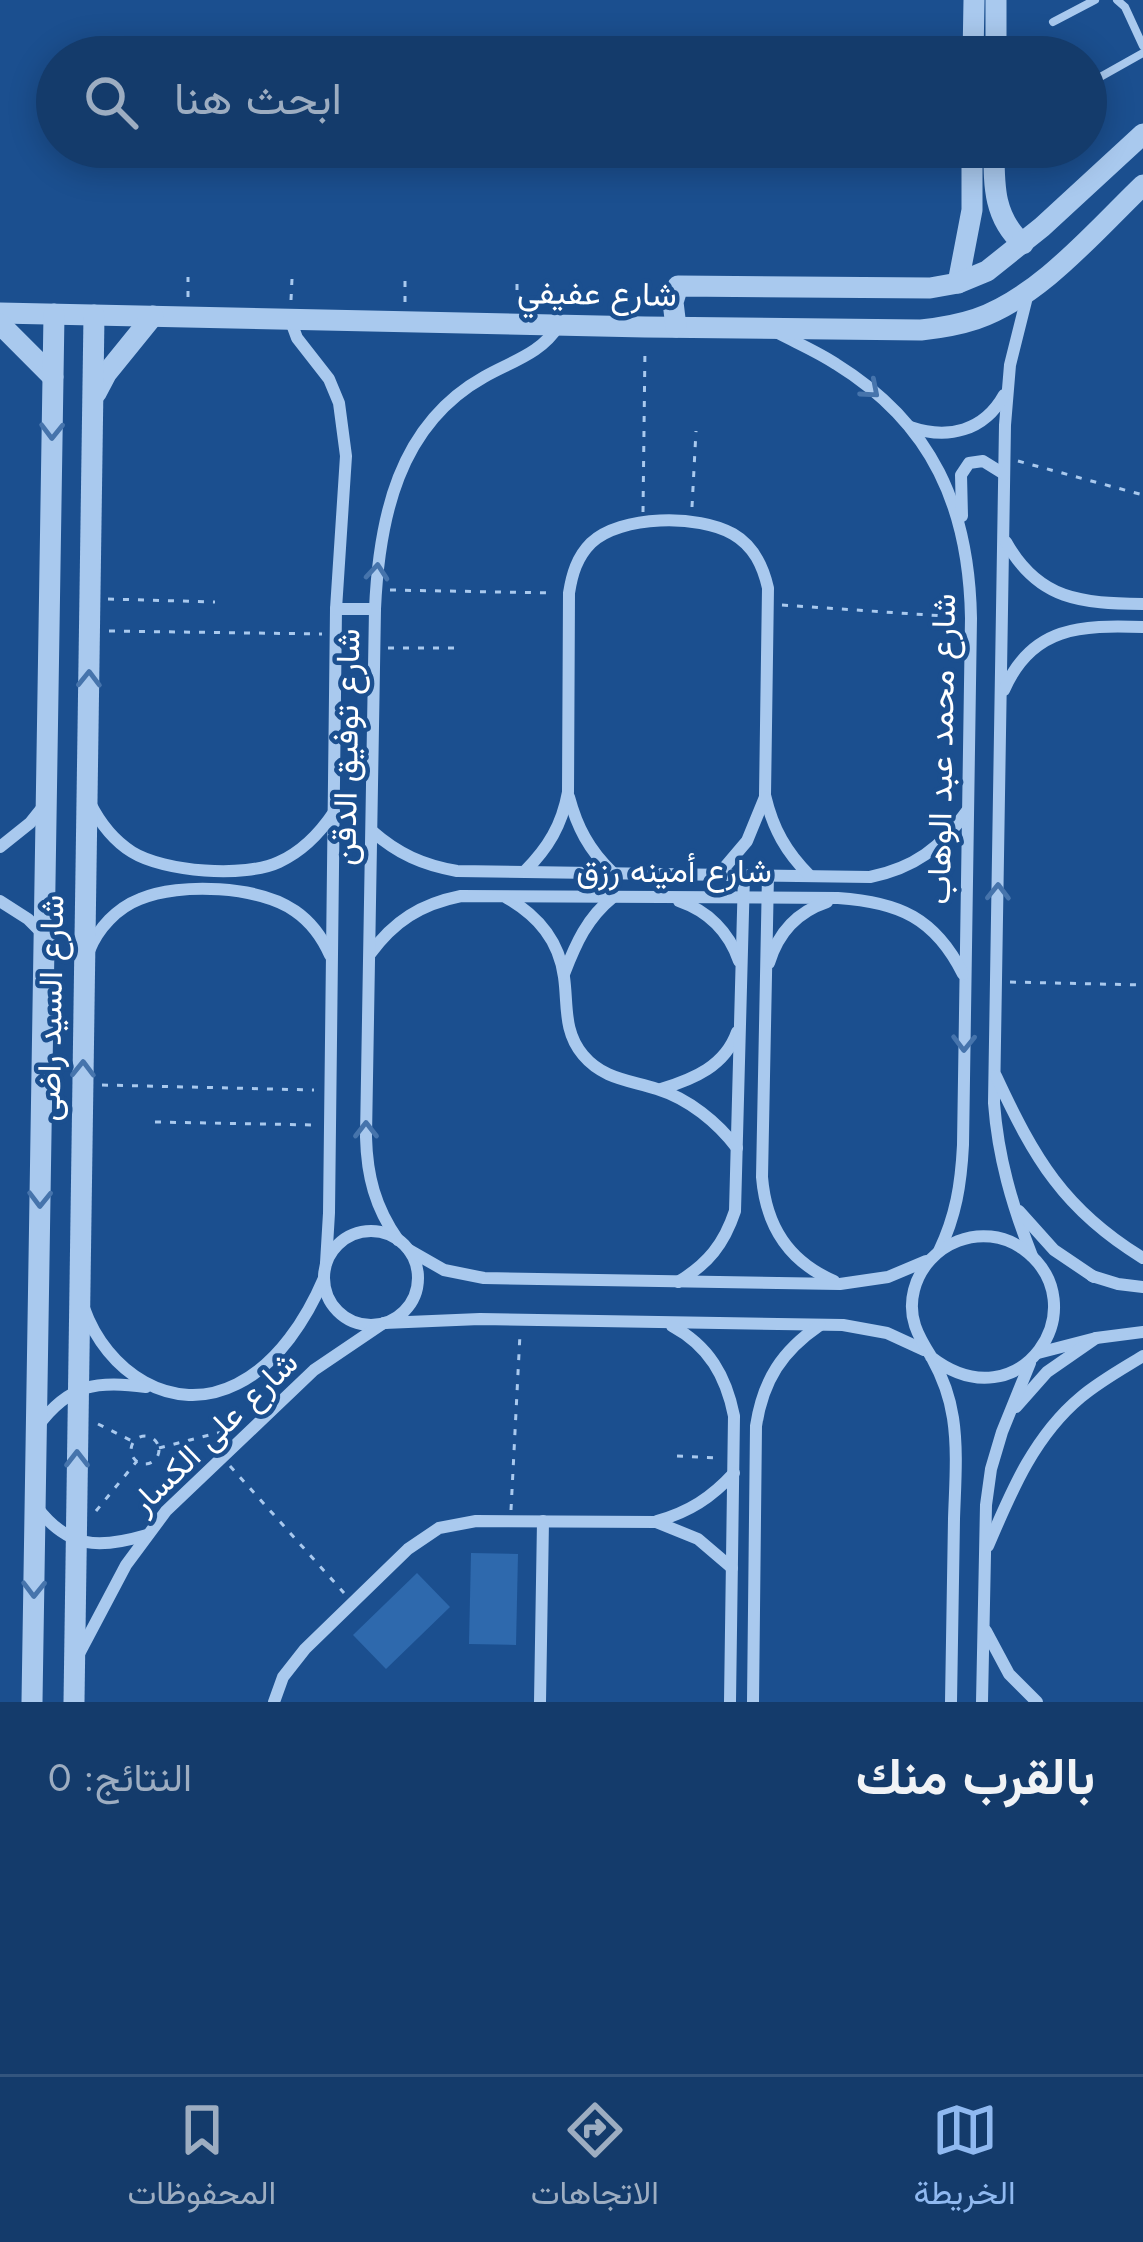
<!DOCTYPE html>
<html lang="ar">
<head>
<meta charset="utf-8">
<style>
	body { margin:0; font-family:Jost,Vazirmatn,sans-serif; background:#214673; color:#f1f3f6; direction:rtl }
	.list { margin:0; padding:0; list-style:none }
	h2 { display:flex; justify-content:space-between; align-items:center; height:156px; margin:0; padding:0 48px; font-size:51px }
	h2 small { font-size:39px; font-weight:400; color:#9dadc1 }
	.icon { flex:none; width:66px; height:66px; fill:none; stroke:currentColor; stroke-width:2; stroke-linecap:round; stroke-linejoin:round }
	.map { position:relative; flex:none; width:1143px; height:1702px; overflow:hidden; direction:ltr }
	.search { position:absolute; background:#143b6b; box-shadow:0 6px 30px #0003; left:36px; right:36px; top:36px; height:132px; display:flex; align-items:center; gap:30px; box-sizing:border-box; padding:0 42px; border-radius:66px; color:#9dadc1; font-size:45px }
	.sheet { height:372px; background:#143b6b }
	nav { display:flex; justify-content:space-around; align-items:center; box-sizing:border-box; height:168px; border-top:3px solid #33557e; background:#143b6b; font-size:33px; color:#9dadc1 }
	nav a { display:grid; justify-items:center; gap:6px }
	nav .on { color:#90b9f0 }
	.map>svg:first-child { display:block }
</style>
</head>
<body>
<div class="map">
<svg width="1143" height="1702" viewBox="0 0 1143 1702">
	<rect width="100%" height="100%" fill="#1b4f8f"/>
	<g fill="#2e69ad">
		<path d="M471 1553 518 1554 516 1645 469 1644Z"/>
		<path d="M417 1573 450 1607 386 1669 353 1635Z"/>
	</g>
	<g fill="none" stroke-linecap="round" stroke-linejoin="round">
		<g stroke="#a9c9ee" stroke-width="3" stroke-dasharray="6 9" stroke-linecap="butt">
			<path d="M188 297V277"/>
			<path d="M291 300 292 279"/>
			<path d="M405 302V281"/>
			<path d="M517 305V283"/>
			<path d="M1018 461 1143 495"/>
			<path d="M692 507 696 431"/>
			<path d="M643 512 645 347"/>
			<path d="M390 590 554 593"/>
			<path d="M108 599 215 602"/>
			<path d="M782 605 958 617"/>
			<path d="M109 631 322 634"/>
			<path d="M388 648H463"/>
			<path d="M1010 982 1143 985"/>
			<path d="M102 1085 314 1090"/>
			<path d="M155 1122 315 1125"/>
			<path d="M98 1424 132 1441"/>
			<circle cx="145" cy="1450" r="14"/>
			<path d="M159 1448 233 1429"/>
			<path d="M677 1456 720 1458"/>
			<path d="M230 1466 344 1593"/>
			<path d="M511 1510 520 1334"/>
			<path d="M96 1511 137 1461"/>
		</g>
		<g stroke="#a9c9ee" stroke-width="8">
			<path d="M1117 0 1125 7 1143 46"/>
			<path d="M1053 22 1095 0"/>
			<path d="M1086 85 1143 53"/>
		</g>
		<g stroke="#a9c9ee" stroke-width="12">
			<path d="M1028 293 1010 365 1005 425 994 1103C998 1157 1012 1205 1032 1256"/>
			<path d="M290 319 297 338 329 379 339 403 346 456 336 609 329 1213 326 1263"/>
			<path d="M778 333C797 343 818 352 836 364 933 424 969 508 971 618L963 1145C961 1184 956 1216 939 1251"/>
			<path d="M910 427C948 440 984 431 1004 395"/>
			<path d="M962 516 961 475 969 463 983 461 1004 474"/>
			<path d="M1006 542C1039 601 1082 603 1143 604"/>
			<path d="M336 609H375"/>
			<path d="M1004 690C1032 626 1081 625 1143 627"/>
			<path d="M569 797C577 827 589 850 612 872"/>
			<path d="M90 803C100 823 113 840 132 852 164 872 245 878 279 862 303 851 320 833 334 812"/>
			<path d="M372 831C398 854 423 865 457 871L870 877C914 868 941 848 967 811"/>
			<path d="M0 847 30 823 46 803"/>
			<path d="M525 871C548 848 562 825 568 792L569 593C572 574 577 557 591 543 620 515 699 514 733 534 754 546 763 566 768 588L765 795C773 829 786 852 810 876"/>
			<path d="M719 874 747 841 765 797"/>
			<path d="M768 875 762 1177C766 1226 788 1261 834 1281"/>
			<path d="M507 898C538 916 559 940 564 977 568 1005 563 1031 583 1055 603 1079 629 1080 657 1089 689 1099 717 1122 737 1148"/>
			<path d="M0 901 28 919 42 933"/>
			<path d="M679 901C708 911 729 932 739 961"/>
			<path d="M89 951C98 928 117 908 140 899 180 882 260 886 295 911 311 922 322 937 330 955"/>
			<path d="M370 954C394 921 421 904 461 896L838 898C899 902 935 918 963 974"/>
			<path d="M769 963C778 933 797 912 827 902"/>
			<path d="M564 974C576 943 587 918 613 897"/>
			<path d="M996 1076C1034 1158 1064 1210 1143 1258"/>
			<path d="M661 1089C694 1079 725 1066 737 1032"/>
			<path d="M1019 1211 1054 1250 1094 1277"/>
			<circle cx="371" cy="1278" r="47"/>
			<path d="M398 1240C375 1207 367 1176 366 1137L375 609C379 519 398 425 484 377 512 361 541 354 559 325"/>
			<path d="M409 1250 444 1270 484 1278 840 1284 888 1277 926 1261"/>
			<path d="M1092 1276 1118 1284 1143 1287"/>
			<path d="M678 1282C708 1264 724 1244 735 1211L744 875"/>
			<path d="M84 1308C106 1371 172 1417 237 1384 278 1364 307 1318 324 1278"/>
			<path d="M384 1323 480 1319 843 1325 887 1333 924 1350"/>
			<path d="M672 1326C709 1346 726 1376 734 1416L730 1702"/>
			<path d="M1038 1353 1096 1338 1143 1332"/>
			<path d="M931 1357C1020 1426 1100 1305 1023 1249 983 1220 926 1243 914 1290 907 1317 918 1336 932 1358 942 1376 950 1398 953 1418 958 1451 955 1486 954 1519 953 1580 952 1641 951 1702"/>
			<path d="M1016 1407 1047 1372 1096 1338"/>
			<path d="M38 1426C69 1384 97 1380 146 1387"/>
			<path d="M36 1506C68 1549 99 1549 147 1535"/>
			<path d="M657 1521C689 1512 711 1498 734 1473"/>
			<path d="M988 1546C1011 1492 1034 1436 1081 1397 1100 1381 1122 1369 1143 1356"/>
			<path d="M986 1631 1009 1674 1037 1702"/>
			<path d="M80 1652 126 1565 166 1511 314 1370 382 1324"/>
			<path d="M274 1702 283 1677 305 1649 408 1549 439 1528 476 1521 656 1522 698 1539 732 1568"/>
			<path d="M540 1702 543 1521"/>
			<path d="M753 1702 756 1426C763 1380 782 1351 820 1325"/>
			<path d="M982 1702 986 1505 991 1469 1002 1432 1030 1363"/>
		</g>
		<g stroke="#a9c9ee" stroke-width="21">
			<path d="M973 57 974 0"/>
			<path d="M996 57V0"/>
			<path d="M994 147C994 185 993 217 1023 244"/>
			<path d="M958 283 972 210V147"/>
			<path d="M0 313 645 327 921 330C940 328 958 325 976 319 1040 297 1095 231 1143 185"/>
			<path d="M0 324 53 377"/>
			<path d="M676 327 673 302 678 286 930 288 958 283 987 271 1042 227 1143 134"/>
			<path d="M96 393 106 374 153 316"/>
			<path d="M32 1702 54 314"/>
			<path d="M74 1702 94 315"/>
		</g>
	</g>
	<defs><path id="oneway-chevron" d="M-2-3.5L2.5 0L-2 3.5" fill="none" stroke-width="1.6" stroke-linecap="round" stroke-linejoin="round" transform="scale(3)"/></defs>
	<g stroke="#4674ac">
		<use href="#oneway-chevron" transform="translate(871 390) rotate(41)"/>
		<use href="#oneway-chevron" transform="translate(52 431) rotate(91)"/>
		<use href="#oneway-chevron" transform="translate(377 572) rotate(-85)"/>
		<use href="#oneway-chevron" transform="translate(89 679) rotate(-89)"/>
		<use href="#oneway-chevron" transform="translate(998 892) rotate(-89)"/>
		<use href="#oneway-chevron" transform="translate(964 1043) rotate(91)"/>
		<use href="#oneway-chevron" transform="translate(83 1069) rotate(-89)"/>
		<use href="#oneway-chevron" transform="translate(366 1130) rotate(-90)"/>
		<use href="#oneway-chevron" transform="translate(40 1199) rotate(91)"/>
		<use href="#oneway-chevron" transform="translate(77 1459) rotate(-90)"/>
		<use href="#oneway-chevron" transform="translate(34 1589) rotate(91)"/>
	</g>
	<g text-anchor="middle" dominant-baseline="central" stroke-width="9" stroke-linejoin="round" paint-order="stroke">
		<g font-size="33" fill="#fff" stroke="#1b4f8f">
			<text transform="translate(597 293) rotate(1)">شارع عفيفي</text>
			<text transform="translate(346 747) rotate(-89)">شارع توفيق الدقن</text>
			<text transform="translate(941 749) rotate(-89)">شارع محمد عبد الوهاب</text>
			<text x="674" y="870">شارع أمينه رزق</text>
			<text transform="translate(50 1008) rotate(-89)">شارع السيد راضى</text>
			<text transform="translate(214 1432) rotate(-44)">شارع على الكسار</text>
		</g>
	</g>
</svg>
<div class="search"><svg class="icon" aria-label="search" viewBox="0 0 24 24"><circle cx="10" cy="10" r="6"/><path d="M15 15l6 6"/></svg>ابحث هنا</div>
</div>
<section class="sheet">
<h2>بالقرب منك<small>النتائج: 0</small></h2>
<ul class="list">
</ul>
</section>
<nav>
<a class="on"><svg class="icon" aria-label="map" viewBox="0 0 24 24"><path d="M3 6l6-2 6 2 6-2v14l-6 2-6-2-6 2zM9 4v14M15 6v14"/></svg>الخريطة</a>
<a><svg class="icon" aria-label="directions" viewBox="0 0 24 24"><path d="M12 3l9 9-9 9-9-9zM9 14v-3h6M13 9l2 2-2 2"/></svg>الاتجاهات</a>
<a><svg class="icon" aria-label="saved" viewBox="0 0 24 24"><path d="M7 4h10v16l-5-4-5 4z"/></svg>المحفوظات</a>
</nav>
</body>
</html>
